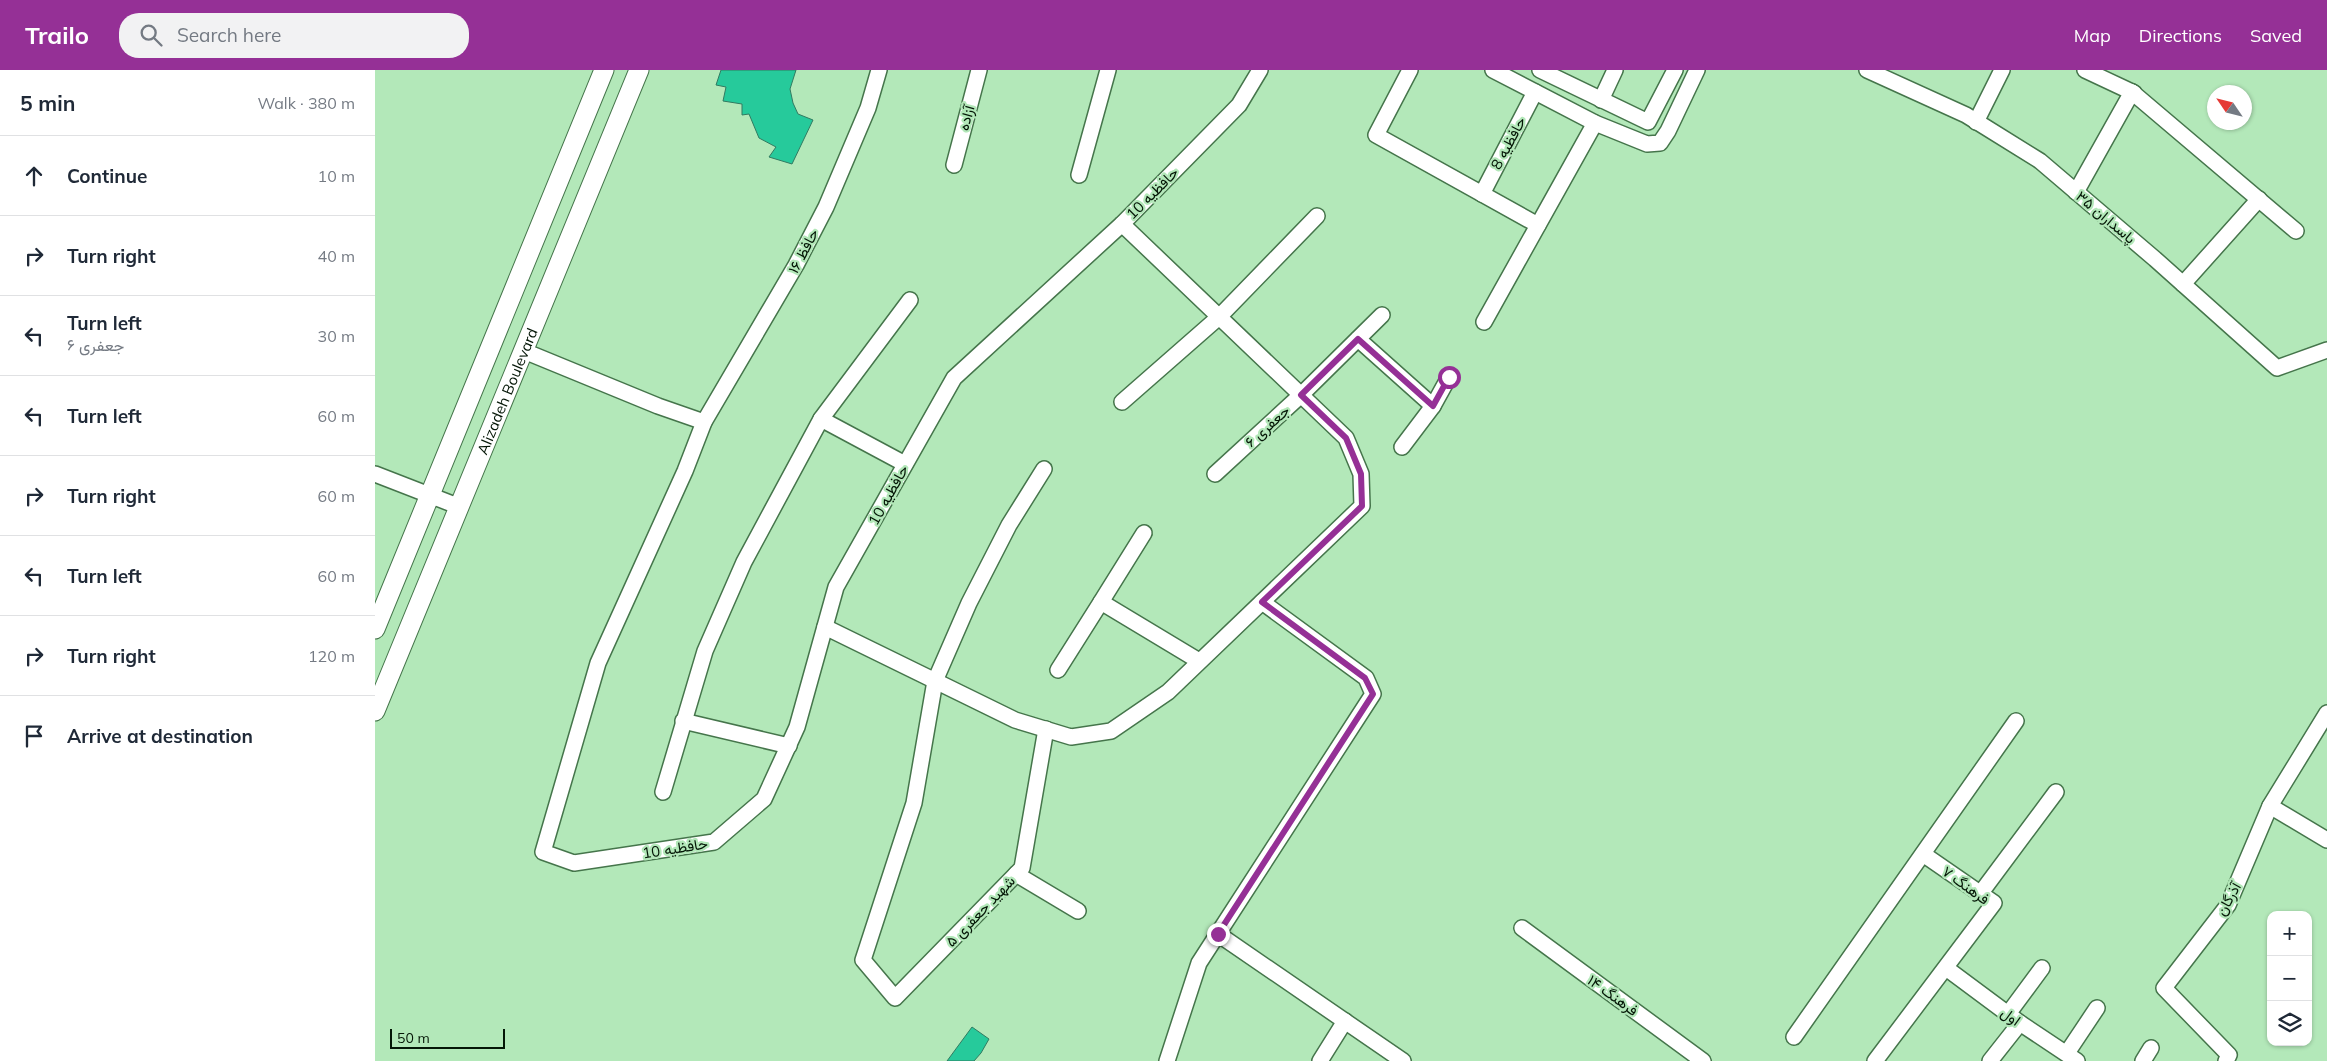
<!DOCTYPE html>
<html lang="en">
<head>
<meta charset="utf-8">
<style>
	body { margin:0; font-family:Mulish,Vazirmatn,sans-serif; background:#f2f2f3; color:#1f2937 }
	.controls { position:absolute; right:15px; bottom:15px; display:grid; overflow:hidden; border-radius:10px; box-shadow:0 1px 4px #0004 }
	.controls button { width:45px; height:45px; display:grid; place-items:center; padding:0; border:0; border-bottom:1px solid #e0e1e3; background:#fff; color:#1f2937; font:25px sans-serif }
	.compass { position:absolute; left:1832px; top:15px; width:45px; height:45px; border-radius:50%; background:#fff; box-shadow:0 1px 4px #0004; rotate:305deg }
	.scale { position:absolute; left:15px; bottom:12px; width:115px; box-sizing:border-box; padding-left:5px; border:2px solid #041606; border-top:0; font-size:14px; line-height:18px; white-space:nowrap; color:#041606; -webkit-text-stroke:4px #b3e8b9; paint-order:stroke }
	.stop { position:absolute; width:15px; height:15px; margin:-11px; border:4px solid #953096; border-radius:50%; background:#fff }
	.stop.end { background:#953096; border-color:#fff; box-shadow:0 1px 5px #0008 }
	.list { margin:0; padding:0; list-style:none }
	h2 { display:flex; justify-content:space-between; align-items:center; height:65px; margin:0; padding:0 20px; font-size:21px }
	h2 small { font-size:16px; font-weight:400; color:#747a83 }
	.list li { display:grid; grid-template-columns:32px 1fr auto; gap:15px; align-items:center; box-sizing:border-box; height:80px; padding:0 20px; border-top:1px solid #e0e1e3 }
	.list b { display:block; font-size:19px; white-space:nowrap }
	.list p { margin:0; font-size:16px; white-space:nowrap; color:#747a83 }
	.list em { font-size:16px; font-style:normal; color:#747a83 }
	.icon { flex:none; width:28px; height:28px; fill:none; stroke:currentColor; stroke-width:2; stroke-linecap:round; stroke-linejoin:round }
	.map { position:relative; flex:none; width:1952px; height:991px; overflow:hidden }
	header { display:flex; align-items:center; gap:30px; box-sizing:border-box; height:70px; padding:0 25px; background:#953096; color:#fff }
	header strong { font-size:24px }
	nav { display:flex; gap:28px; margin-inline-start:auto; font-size:18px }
	.search { width:350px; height:45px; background:#f2f2f3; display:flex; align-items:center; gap:12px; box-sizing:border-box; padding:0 18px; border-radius:20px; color:#747a83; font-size:19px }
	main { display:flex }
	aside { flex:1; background:#fff }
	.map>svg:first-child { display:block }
</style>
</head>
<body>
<header>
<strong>Trailo</strong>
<div class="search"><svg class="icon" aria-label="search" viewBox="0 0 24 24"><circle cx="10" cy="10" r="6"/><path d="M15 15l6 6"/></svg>Search here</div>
<nav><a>Map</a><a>Directions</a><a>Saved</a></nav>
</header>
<main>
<aside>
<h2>5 min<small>Walk · 380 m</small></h2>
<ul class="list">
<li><svg class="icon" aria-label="ahead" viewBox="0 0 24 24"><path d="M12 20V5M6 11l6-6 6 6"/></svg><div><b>Continue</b></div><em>10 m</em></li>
<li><svg class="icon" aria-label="right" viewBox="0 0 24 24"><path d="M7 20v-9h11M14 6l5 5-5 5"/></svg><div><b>Turn right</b></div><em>40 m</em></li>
<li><svg class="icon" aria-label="left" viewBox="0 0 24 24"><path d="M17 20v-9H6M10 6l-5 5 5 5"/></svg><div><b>Turn left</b><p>جعفری ۶</p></div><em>30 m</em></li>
<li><svg class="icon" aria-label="left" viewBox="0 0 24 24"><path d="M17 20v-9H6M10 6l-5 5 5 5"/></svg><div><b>Turn left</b></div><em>60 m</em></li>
<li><svg class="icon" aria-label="right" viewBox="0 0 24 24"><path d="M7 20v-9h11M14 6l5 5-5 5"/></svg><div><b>Turn right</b></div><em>60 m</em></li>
<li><svg class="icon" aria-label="left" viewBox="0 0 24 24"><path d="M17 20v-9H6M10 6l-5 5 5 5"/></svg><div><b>Turn left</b></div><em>60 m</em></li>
<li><svg class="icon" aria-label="right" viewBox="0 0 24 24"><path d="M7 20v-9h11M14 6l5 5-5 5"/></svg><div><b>Turn right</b></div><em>120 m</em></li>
<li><svg class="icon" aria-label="arrive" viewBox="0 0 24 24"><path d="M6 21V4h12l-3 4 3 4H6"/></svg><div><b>Arrive at destination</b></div></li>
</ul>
</aside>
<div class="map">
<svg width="1952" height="991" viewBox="0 0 1952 991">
	<rect width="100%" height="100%" fill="#b3e8b9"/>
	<g fill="#26ca9b" stroke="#317b61">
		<path d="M346 0H421L415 19 418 33 423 44 438 50 417 94 394 87 401 77 384 68 374 44 367 45V34L348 31 351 17 341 15Z"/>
		<path d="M597 957 614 969 606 983 599 991H572Z"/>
	</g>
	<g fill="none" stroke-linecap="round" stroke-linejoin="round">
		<defs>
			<g id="minor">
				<path d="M504 0 493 38 451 137 421 195 329 352 310 401 223 593 168 782 199 793 339 772 389 729 422 657 461 517 579 308 747 154 864 35 885 0"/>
				<path d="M1035 0 1001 65 1163 155"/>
				<path d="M1118 0 1220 53 1272 74 1285 73 1293 61 1322 0"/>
				<path d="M1165 0 1273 52 1300 0"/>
				<path d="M1492 0 1591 45 1665 91 1780 189 1902 298 1952 280"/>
				<path d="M1710 0 1759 23"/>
				<path d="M1757 22 1921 161"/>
				<path d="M1226 30 1240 0"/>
				<path d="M1601 52 1627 0"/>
				<path d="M579 95 604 0"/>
				<path d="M704 105 733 0"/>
				<path d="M1701 122 1757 22"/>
				<path d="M1107 124 1160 22"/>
				<path d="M1808 214 1884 129"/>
				<path d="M1109 252 1220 53"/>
				<path d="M983 269 1058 336"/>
				<path d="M149 281 283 336 329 352"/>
				<path d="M747 332 844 247 942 146"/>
				<path d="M446 349 530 394"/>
				<path d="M1027 377 1058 336 1074 307"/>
				<path d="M669 399 634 455 594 533 560 611 539 733 488 890 520 928 647 798 671 659"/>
				<path d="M0 404 85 437"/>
				<path d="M840 404 926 325 1007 245"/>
				<path d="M769 463 726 532 824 591"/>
				<path d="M450 557 640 650 696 667 736 661 793 622 987 436 986 404 971 368 747 154"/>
				<path d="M683 600 726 532"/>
				<path d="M308 651 414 676"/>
				<path d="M288 722 330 581 369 492 446 349 535 230"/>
				<path d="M1895 736 1952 770"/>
				<path d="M641 804 703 841"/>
				<path d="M1605 824 1681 722"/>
				<path d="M1147 858 1328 991"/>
				<path d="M843 864 1028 991"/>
				<path d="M1571 898 1645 953 1702 991"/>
				<path d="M1633 944 1667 898"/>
				<path d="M1419 967 1641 651"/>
				<path d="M1692 983 1722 938"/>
				<path d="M792 991 824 893 998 624 991 608 887 532"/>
				<path d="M945 991 970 951"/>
				<path d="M1500 991 1619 833 1548 784"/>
				<path d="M1615 991 1645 953"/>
				<path d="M1768 991 1776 978"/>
				<path d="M1851 991 1854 985 1789 918 1853 835 1895 736 1952 643"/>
			</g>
			<g id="major">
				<path d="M0 559 229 0"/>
				<path id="s1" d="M0 641 264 0"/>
			</g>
		</defs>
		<use href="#minor" stroke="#45754b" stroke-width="18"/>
		<use href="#major" stroke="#45754b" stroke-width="21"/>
		<use href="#minor" stroke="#fff" stroke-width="15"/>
		<use href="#major" stroke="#fff" stroke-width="19"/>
	</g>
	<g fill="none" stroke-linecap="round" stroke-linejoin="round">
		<path stroke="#953096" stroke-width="6" d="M843 864 998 624 990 608 887 532 987 436 986 404 971 368 926 325 983 269 1058 336 1074 307"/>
	</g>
	<g text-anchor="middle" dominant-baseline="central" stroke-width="4.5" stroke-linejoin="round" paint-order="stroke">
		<g font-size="15" fill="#041606" stroke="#b3e8b9">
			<text transform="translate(591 48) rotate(-75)">آزاده</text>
			<text transform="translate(1133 73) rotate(-62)">حافظیه 8</text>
			<text transform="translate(777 123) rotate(-45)">حافظیه 10</text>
			<text transform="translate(1731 147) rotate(40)">پاسداران ۳۵</text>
			<text transform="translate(428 181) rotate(-62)">حافظ ۱۶</text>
			<text stroke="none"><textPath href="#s1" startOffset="346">Alizadeh Boulevard</textPath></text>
			<text transform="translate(892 356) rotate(-42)">جعفری ۶</text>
			<text transform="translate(513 425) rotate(-61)">حافظیه 10</text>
			<text transform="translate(300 778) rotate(-9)">حافظیه 10</text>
			<text transform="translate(1591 815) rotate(36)">فرهنگ ۷</text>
			<text transform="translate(1853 829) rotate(-61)">آذرگان</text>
			<text transform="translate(605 841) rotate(-46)">شهید جعفری ۵</text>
			<text transform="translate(1238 925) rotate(36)">فرهنگ ۱۴</text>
			<text transform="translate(1636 946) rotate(36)">اول</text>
		</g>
	</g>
</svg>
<div class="controls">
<button>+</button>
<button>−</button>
<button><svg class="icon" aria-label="layers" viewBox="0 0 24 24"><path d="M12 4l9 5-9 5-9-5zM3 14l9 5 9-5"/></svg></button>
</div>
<svg class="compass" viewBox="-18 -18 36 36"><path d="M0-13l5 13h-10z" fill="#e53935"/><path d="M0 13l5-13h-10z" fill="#747a83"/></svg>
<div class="scale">50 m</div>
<div class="stop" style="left:1074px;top:307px"></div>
<div class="stop end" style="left:843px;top:864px"></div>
</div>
</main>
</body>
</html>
